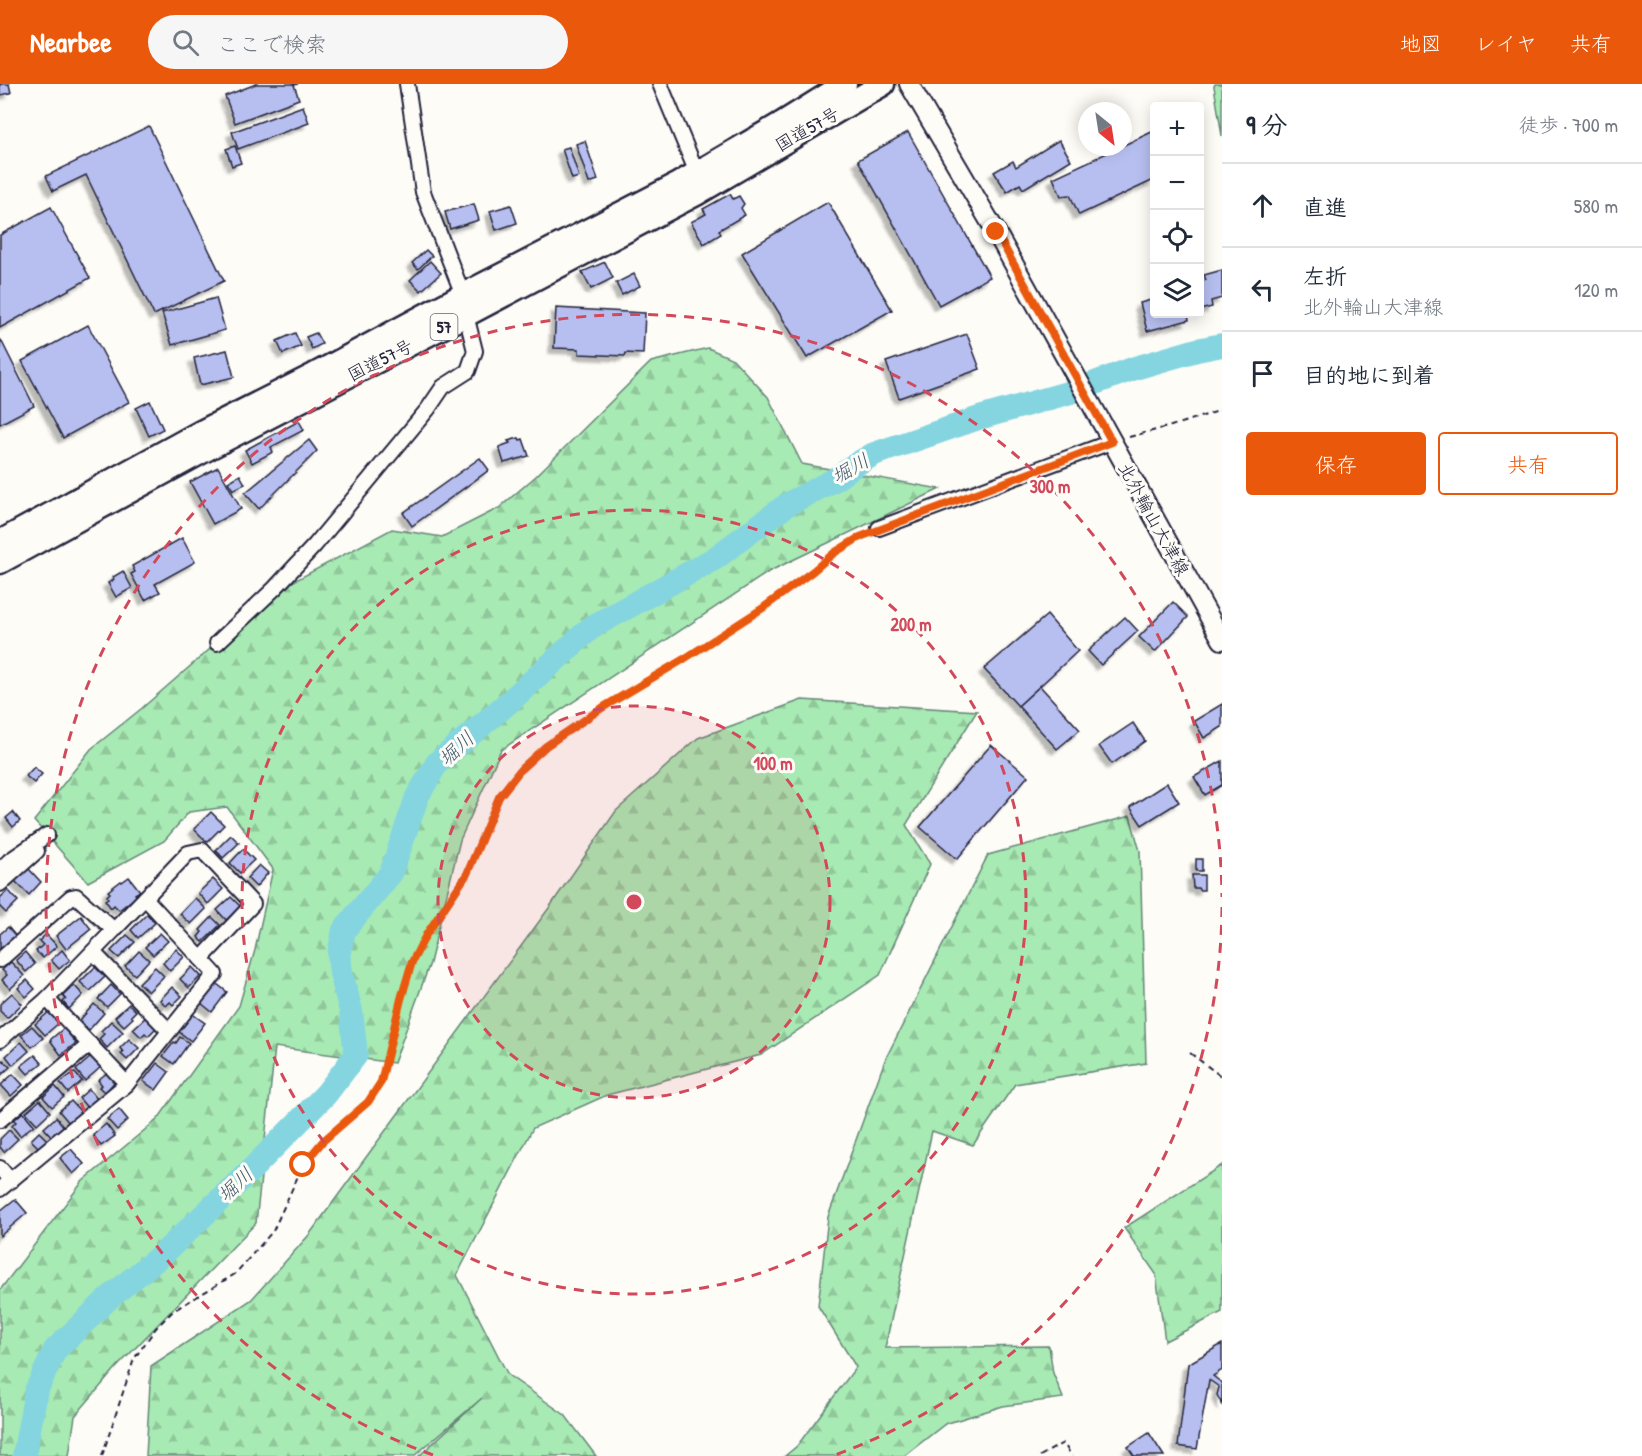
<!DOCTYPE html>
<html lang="ja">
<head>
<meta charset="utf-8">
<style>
	body { margin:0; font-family:"Patrick Hand","Klee One",sans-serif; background:#f6f6f7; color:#1f2937 }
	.controls { position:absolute; right:18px; top:18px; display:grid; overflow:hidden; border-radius:6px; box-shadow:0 3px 15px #0003 }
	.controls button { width:54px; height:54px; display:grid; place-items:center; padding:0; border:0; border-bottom:2px solid #e0e1e3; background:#fff; color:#1f2937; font:30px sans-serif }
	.compass { position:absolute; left:1078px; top:18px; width:54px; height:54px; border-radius:50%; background:#fff; box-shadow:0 3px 15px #0003; rotate:150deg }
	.stop { position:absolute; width:18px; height:18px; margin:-14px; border:4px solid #ea580c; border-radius:50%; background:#fff }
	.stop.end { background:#ea580c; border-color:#fff; box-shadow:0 2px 6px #0008 }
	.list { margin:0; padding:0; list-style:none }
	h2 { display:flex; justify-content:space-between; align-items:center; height:78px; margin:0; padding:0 24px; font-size:26px }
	h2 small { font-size:20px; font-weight:400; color:#747a83 }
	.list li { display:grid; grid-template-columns:39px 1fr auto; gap:18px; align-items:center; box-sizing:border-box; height:84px; padding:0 24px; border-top:2px solid #e0e1e3 }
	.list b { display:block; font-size:22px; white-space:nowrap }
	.list p { margin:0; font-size:20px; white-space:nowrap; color:#747a83 }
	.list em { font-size:20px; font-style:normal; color:#747a83 }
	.actions { display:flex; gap:12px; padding:18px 24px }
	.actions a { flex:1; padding:14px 0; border:2px solid #ea580c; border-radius:6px; text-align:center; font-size:21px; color:#ea580c }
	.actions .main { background:#ea580c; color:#fff }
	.icon { flex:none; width:33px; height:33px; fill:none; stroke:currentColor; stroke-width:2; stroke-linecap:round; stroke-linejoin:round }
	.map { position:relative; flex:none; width:1222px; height:1372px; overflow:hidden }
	header { display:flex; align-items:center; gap:36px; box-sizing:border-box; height:84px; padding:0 30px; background:#ea580c; color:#fff }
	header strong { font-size:28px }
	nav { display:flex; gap:33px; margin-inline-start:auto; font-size:21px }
	.search { width:420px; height:54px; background:#f6f6f7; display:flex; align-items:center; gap:15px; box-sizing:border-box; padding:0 21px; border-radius:33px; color:#747a83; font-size:22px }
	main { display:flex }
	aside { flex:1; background:#fff }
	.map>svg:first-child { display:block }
</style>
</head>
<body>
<header>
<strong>Nearbee</strong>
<div class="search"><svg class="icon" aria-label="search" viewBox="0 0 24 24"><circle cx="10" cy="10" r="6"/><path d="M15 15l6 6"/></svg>ここで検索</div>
<nav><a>地図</a><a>レイヤ</a><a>共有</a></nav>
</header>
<main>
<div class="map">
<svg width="1222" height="1372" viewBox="0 0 1222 1372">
	<defs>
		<pattern id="forest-firs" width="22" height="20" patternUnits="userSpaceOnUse" patternTransform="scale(1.5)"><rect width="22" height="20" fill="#a8eab3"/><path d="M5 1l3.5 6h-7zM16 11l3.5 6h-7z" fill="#90c89b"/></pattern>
		<filter id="shadow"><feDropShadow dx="-5" dy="5" stdDeviation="1.5" flood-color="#0004"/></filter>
	</defs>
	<rect width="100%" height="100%" fill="#fdfcf7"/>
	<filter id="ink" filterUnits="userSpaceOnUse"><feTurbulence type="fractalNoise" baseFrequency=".0167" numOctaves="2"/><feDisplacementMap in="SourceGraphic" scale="12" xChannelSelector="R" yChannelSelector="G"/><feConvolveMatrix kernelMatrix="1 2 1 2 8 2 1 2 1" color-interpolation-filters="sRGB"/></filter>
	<g filter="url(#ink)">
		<g fill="url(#forest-firs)" stroke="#658677" stroke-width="1.5">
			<path d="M1215 0H1222V52L1214 2Z"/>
			<path d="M708 264 733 275 768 313 802 380 940 405 770 487 501 666 460 756 430 879 394 979 275 963 256 1139 116 1284 75 1332 69 1372H0V1206L83 1097 158 1035 239 922 255 866 273 785 227 723 189 728 164 757 88 798 34 737 91 665 141 625 279 505 392 445 442 453 499 424 536 392 651 278Z"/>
			<path d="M802 616 977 627 906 741 930 780 880 891 761 971 607 1011 533 1044 457 1191 508 1291 565 1331 596 1372H419L482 1314 414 1372H146L151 1282 251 1216 309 1151 549 824 616 727 698 654Z"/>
			<path d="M1130 732 1140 767 1146 979 1015 1000 973 1061 932 1047 885 1264 1049 1262 1053 1289 1063 1314 1003 1322 945 1340 904 1372H785L797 1362 856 1283 818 1222 828 1133 885 976 988 771Z"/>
			<path d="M1222 1081V1228L1165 1257 1156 1190 1124 1144Z"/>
		</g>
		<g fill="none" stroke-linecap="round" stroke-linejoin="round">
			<path stroke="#85d5e0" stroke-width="24" d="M24 1372 36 1307 55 1266 109 1214 165 1168 250 1087 326 1010 356 971 351 927 341 889 339 870 344 846 391 789 417 713 437 679 509 618 592 543 714 475 788 420 834 396 853 382 874 370 979 334 1071 308 1135 284 1197 266 1222 261"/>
		</g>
		<g fill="#b7bff0" stroke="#22223b" stroke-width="1.5" filter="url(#shadow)">
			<path d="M0 0H9L11 9 0 11Z"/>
			<path d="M256 0H298L294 1 299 15 235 39 225 12Z"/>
			<path d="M303 22 309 39 238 65 232 48Z"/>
			<path d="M149 42 224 197 154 231 86 91 53 107 46 92Z"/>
			<path d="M1154 47V96L1079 131 1070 111 1061 112 1053 94Z"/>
			<path d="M908 48 990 193 939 221 858 76Z"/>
			<path d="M1059 56 1071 76 1023 105 1020 100 1007 108 994 88 1013 77 1016 83Z"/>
			<path d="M585 57 598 96 589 99 576 60Z"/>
			<path d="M235 62 241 79 232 82 226 65Z"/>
			<path d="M569 63 579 93 572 95 562 65Z"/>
			<path d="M730 110 733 115 739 112 744 120 741 124 745 131 719 146 721 150 704 160 691 138 706 130 703 125Z"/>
			<path d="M828 118 892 226 807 274 742 169Z"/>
			<path d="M474 120 479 136 450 145 445 128Z"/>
			<path d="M511 121 517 139 496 146 490 127Z"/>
			<path d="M51 123 90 194 0 244V151Z"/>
			<path d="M426 166 432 172 418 185 412 179Z"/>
			<path d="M430 177 441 189 421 207 410 196Z"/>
			<path d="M605 178 613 194 591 205 582 188Z"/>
			<path d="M1222 186V214L1211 217 1212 223 1200 226V198L1206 196 1204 191Z"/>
			<path d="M634 190 640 202 622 211 616 199Z"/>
			<path d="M216 214 225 246 172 261 162 229Z"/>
			<path d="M1154 215V230H1188L1189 236 1147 247 1140 219Z"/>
			<path d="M556 224 645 229 643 270 626 269 625 272 579 270V265L554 264Z"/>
			<path d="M88 241 129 318 63 354 22 277Z"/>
			<path d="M295 249 301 262 283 270 277 257Z"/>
			<path d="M316 249 322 260 312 265 306 253Z"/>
			<path d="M967 250 980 285 899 314 886 278Z"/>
			<path d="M1 256 34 322 0 340V257Z"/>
			<path d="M227 266 234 293 200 301 194 274Z"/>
			<path d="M150 317 163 345 149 352 136 324Z"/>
			<path d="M299 337 304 346 271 363 273 368 252 379 245 366Z"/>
			<path d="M519 354 520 356 523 355 529 372 504 379 499 363 510 359 508 357Z"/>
			<path d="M309 356 317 367 259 425 245 409Z"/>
			<path d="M480 374 489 386 412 442 403 429Z"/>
			<path d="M218 383 241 425 213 440 190 398Z"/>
			<path d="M240 391 245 400 233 406 228 398Z"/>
			<path d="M182 454 195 478 155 500 160 508 145 516 131 490 135 488 132 482Z"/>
			<path d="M123 487 132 504 116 513 108 499 114 496 113 493Z"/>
			<path d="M1173 518 1188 533 1155 568 1139 553Z"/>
			<path d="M1047 531 1078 567 1018 622 984 585Z"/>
			<path d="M1125 533 1138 547 1101 581 1088 567Z"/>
			<path d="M1040 602 1080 646 1057 665 1018 622Z"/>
			<path d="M1222 620V643L1204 654 1194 637Z"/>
			<path d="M1133 639 1145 657 1112 680 1099 662Z"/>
			<path d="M991 661 1028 692 957 775 920 743Z"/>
			<path d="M1222 677V701L1205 711 1194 693Z"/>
			<path d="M34 683 42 690 34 699 26 692Z"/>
			<path d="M1167 699 1179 718 1142 741 1130 723Z"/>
			<path d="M13 728 20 737 13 743 6 734Z"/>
			<path d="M211 728 224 741 207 758 194 745Z"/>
			<path d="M231 751 239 759 223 774 216 766Z"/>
			<path d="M243 765 254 776 240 789 230 779Z"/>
			<rect x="1196" y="775" width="6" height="12"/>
			<path d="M259 781 268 789 256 803 247 794Z"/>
			<path d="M28 784 41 798 29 811 13 795 19 789 22 791Z"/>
			<path d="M1192 791H1204V806H1199L1198 804H1193Z"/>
			<path d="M129 793 140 807 135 810 137 812 119 826 114 821 111 824 105 816 108 814 107 812 110 809 108 807 121 797 122 798Z"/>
			<path d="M213 795 223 805 208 820 198 809Z"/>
			<path d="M8 806 18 817 6 829 0 823V814Z"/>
			<path d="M231 813 241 823 226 836 217 826Z"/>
			<path d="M195 814 206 825 191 840 180 830Z"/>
			<path d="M147 830 155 839 138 854 131 846Z"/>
			<path d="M81 832 91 845 66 865 56 852Z"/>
			<path d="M212 833 220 841 203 858 198 853 202 848 200 846Z"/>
			<path d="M8 843 18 855 0 869V850Z"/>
			<path d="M160 849 168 857 153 871 145 863Z"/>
			<path d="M46 850 57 862 43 874 36 867 43 861 39 857Z"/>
			<path d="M127 851 135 858 119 874 111 867Z"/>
			<path d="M176 865 184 873 170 887 163 879Z"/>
			<path d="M62 866 70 876 59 885 51 876Z"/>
			<path d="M139 867 149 876 135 891 125 882Z"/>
			<path d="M25 868 35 880 26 888 16 876Z"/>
			<path d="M11 878 24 892 10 905 2 896 7 891 2 886Z"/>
			<path d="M95 883 105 893 90 907 80 898Z"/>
			<path d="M155 883 164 892 148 908 139 899Z"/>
			<path d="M192 883 201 892 189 904 180 895Z"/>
			<path d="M27 896 35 905 26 913 18 904Z"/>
			<path d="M217 900 227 908 212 928 201 919Z"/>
			<path d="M74 901 83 911 69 925 63 918 66 915 63 912Z"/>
			<path d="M111 901 120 910 107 923 98 915Z"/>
			<path d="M172 903 182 912 173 921 170 918 166 922 160 916Z"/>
			<path d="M12 909 22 920 7 934 0 927V920Z"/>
			<path d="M94 920 104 929 89 946 79 937Z"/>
			<path d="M129 920 136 927 131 932 133 934 124 942 115 933Z"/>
			<path d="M50 927 60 938 45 951 35 940Z"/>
			<path d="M191 929 205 939 191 957 178 947Z"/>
			<path d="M146 933 157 943 148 952 145 949 141 953 133 945Z"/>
			<path d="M111 937 123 948 107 964 99 955 104 950 101 947Z"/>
			<path d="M32 942 43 954 32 963 21 951Z"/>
			<path d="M64 944 76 959 61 971 50 956Z"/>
			<path d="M180 953 189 959 174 980 163 972 174 958 176 959Z"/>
			<path d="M129 955 139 964 127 976 121 970 123 968 120 964Z"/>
			<path d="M21 958 29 967 13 981 6 972Z"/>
			<path d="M35 971 42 979 28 990 21 982Z"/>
			<path d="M92 972 101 983 85 997 76 986Z"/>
			<path d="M3 976 10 983 0 992V978Z"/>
			<path d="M157 979 169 988 156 1006 143 997Z"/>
			<path d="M74 988 82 997 68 1009 60 999Z"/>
			<path d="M108 988 116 996 105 1009 99 1003 102 1001 98 996Z"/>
			<path d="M13 990 23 1001 11 1012 1 1001Z"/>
			<path d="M55 1002 64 1013 52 1023 43 1013Z"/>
			<path d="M89 1005 99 1017 89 1026 79 1014Z"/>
			<path d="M40 1016 50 1028 37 1040 26 1028Z"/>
			<path d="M71 1017 82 1029 70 1040 59 1027Z"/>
			<path d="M119 1025 128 1036 117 1046 107 1035Z"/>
			<path d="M23 1028 34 1041 20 1052 12 1042 16 1038 14 1036Z"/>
			<path d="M56 1033 64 1043 52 1053 44 1044Z"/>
			<path d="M106 1040 115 1052 101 1062 93 1051Z"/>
			<path d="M9 1046 18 1055 4 1068 0 1063V1055Z"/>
			<path d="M39 1048 47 1056 39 1064 31 1056Z"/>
			<path d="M71 1065 84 1080 73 1090 60 1074Z"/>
			<path d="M15 1115 27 1129 0 1152V1127Z"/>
			<path d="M1222 1260V1286L1213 1292 1222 1299V1320L1217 1311 1219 1303 1209 1296 1197 1365 1178 1362 1188 1280Z"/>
			<path d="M1149 1349 1164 1372H1134L1128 1363Z"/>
		</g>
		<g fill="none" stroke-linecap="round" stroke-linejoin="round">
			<defs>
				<g id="minor">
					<path d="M660 0 697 89"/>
					<path d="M879 444 1111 358"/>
					<path d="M217 559 275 504 315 461 428 325 443 303 468 287 475 267 466 231 463 211 423 108 407 0"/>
					<path d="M0 786 9 777 47 751"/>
					<path d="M0 800 37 767"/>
					<path d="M145 814 188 769 202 766 253 820 201 875"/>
					<path d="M114 846 145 814 215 890 127 1000"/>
					<path d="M93 868 169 947"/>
					<path d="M0 876 71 813 76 812 114 846 47 915 127 1000 0 1105"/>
					<path d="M0 956 47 915"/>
					<path d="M0 1036 90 960"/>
					<path d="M0 1084 11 1097"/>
				</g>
				<path id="secondary" d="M909 0 996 148 1222 556"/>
				<g id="trunk">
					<path d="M0 458 199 349 314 291 463 211 678 100 779 41 845 0"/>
					<path d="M0 478 209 364 466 231 696 110 883 0"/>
				</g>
			</defs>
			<use href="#minor" stroke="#22223b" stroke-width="18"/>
			<use href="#secondary" stroke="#22223b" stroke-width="22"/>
			<use href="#trunk" stroke="#22223b" stroke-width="27"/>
			<g stroke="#22223b" stroke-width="2" stroke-dasharray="6 4.5" stroke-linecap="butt">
				<path d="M1129 353 1171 342 1222 326"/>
				<path d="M1190 969 1222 993"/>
				<path d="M102 1372 134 1275 156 1244 173 1227 235 1190 273 1147 303 1081 323 1057 367 1018 381 998 401 915 412 878 426 851 467 790 499 713 521 685 546 662 602 624 684 575 763 524 813 487 834 469 868 449"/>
				<path d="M1040 1372 1063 1359 1072 1372"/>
			</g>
			<use href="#minor" stroke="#fdfcf7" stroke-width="14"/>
			<use href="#secondary" stroke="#fdfcf7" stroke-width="18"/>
			<use href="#trunk" stroke="#fdfcf7" stroke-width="22"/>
		</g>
	</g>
	<g fill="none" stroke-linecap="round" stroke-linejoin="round" filter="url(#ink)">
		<path stroke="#ea580c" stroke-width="8" d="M303 1081 323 1057 368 1018 381 998 401 915 412 878 426 851 467 790 499 713 521 685 546 662 602 624 684 575 763 524 813 487 834 469 860 453 1112 358 996 148"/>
	</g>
	<circle cx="634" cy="818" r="196" fill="#d1495b" fill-opacity=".12"/>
	<g fill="none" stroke="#d1495b" stroke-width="3" stroke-dasharray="10 8">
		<circle cx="634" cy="818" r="196"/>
		<circle cx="634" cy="818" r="392"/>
		<path d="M1222 823A588 588 0 0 1 835 1371M433 1371A588 588 0 1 1 1222 813"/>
	</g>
	<g text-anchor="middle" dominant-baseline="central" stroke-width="6" stroke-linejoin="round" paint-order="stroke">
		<rect fill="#fdfcf7" stroke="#646373" stroke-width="1.5" x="430.5" y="230" width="27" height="26" rx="4.5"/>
		<g font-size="16" font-weight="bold" fill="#22223b">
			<text x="444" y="243">57</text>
		</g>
		<g font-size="18" fill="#22223b" stroke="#fdfcf7">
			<text transform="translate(807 45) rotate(-30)">国道57号</text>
			<text transform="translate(380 276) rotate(-27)">国道57号</text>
			<text transform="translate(1154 435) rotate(61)">北外輪山大津線</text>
		</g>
		<g font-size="20" font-style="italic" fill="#40586d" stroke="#fdfcf7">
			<text transform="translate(850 384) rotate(-30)">堀川</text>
			<text transform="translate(456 664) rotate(-43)">堀川</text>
			<text transform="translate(235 1100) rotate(-43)">堀川</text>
		</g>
	</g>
	<circle cx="634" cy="818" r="9" fill="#d1495b" stroke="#fdfcf7" stroke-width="3"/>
	<g font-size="18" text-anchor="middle" font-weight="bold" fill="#d1495b" stroke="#fdfcf7" stroke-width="6" stroke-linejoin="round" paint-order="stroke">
		<text x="1050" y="409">300 m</text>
		<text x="911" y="547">200 m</text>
		<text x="773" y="686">100 m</text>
	</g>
</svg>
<div class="controls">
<button>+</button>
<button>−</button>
<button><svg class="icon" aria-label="locate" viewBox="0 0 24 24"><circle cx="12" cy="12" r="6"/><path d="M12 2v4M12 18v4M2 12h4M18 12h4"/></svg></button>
<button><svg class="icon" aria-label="layers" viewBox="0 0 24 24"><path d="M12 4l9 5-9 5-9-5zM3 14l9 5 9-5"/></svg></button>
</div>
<svg class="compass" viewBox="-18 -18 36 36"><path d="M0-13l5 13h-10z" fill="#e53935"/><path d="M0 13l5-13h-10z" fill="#747a83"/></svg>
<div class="stop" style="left:303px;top:1081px"></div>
<div class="stop end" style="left:996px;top:148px"></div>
</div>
<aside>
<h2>9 分<small>徒歩 · 700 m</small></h2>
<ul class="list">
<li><svg class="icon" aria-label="ahead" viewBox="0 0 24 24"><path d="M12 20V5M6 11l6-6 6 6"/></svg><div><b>直進</b></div><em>580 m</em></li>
<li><svg class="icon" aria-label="left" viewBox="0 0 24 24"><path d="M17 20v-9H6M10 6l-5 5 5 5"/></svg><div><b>左折</b><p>北外輪山大津線</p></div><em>120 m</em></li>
<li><svg class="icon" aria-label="arrive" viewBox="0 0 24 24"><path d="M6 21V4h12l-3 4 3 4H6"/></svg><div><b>目的地に到着</b></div></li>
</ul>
<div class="actions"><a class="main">保存</a><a>共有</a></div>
</aside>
</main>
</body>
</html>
